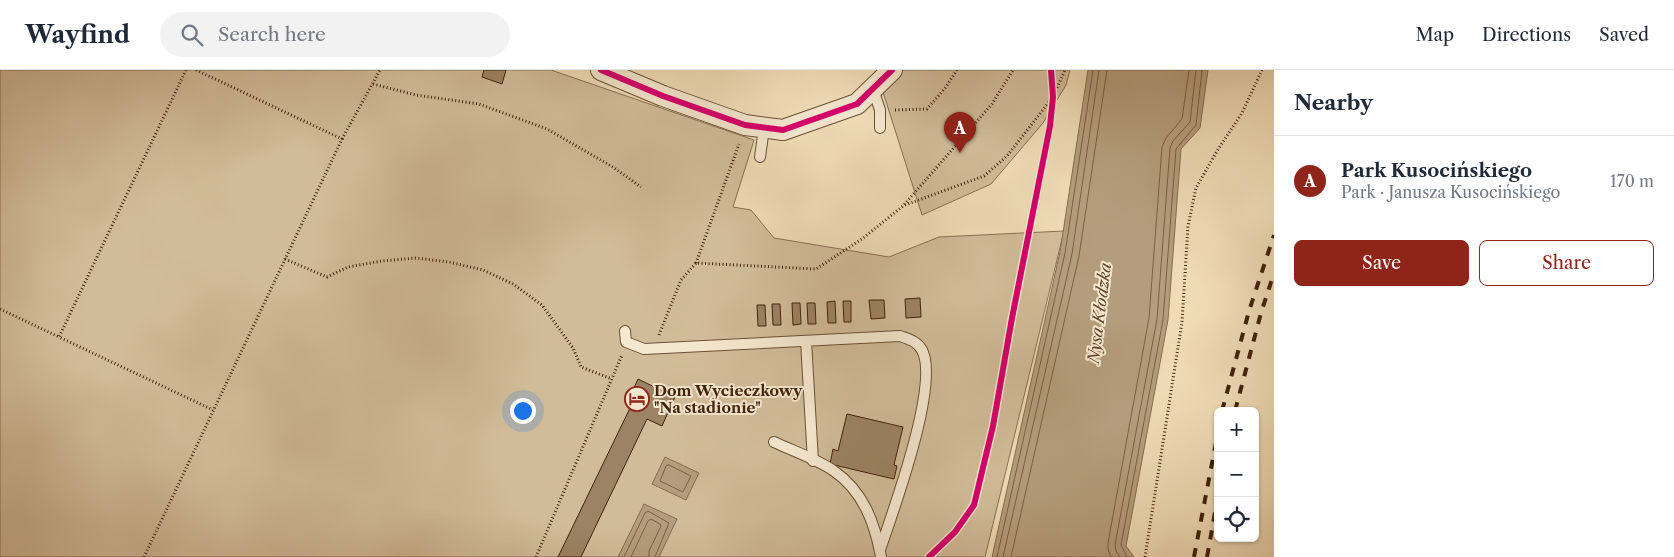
<!DOCTYPE html>
<html lang="en">
<head>
<meta charset="utf-8">
<style>
	body { margin:0; font-family:"Libre Caslon Text",serif; background:#f2f2f3; color:#1f2937 }
	.controls { position:absolute; right:15px; bottom:15px; display:grid; overflow:hidden; border-radius:8px; box-shadow:0 1px 4px #0004 }
	.controls button { width:45px; height:45px; display:grid; place-items:center; padding:0; border:0; border-bottom:1px solid #e0e1e3; background:#fff; color:#1f2937; font:25px sans-serif }
	.you { position:absolute; left:522px; top:340px; width:18px; height:18px; margin:-12px; border:4px solid #fff; border-radius:50%; background:#1a73e8; box-shadow:0 0 0 8px #1a73e833 }
	.badge { display:grid; place-items:center; width:32px; height:32px; border-radius:50%; background:#8f2418; color:#fff; font-size:16px; font-weight:700 }
	.pin { position:absolute; translate:-50% -41px; filter:drop-shadow(0 1px 2px #0008) }
	.pin::after { content:''; position:absolute; top:26px; width:18px; height:15px; background:inherit; clip-path:polygon(0 0,100% 0,50% 100%) }
	.list { margin:0; padding:0; list-style:none }
	h2 { display:flex; justify-content:space-between; align-items:center; height:65px; margin:0; padding:0 20px; font-size:21px }
	h2 small { font-size:16px; font-weight:400; color:#747a83 }
	.list li { display:grid; grid-template-columns:32px 1fr auto; gap:15px; align-items:center; box-sizing:border-box; height:90px; padding:0 20px; border-top:1px solid #e0e1e3 }
	.list b { display:block; font-size:19px; white-space:nowrap }
	.list p { margin:0; font-size:16px; white-space:nowrap; color:#747a83 }
	.list em { font-size:16px; font-style:normal; color:#747a83 }
	.actions { display:flex; gap:10px; padding:15px 20px }
	.actions a { flex:1; padding:11px 0; border:1px solid #8f2418; border-radius:8px; text-align:center; font-size:18px; color:#8f2418 }
	.actions .main { background:#8f2418; color:#fff }
	.icon { flex:none; width:28px; height:28px; fill:none; stroke:currentColor; stroke-width:2; stroke-linecap:round; stroke-linejoin:round }
	.map { position:relative; flex:none; width:1274px; height:487px; overflow:hidden }
	header { display:flex; align-items:center; gap:30px; box-sizing:border-box; height:70px; padding:0 25px; background:#fff; border-bottom:1px solid #e0e1e3 }
	header strong { font-size:24px }
	nav { display:flex; gap:28px; margin-inline-start:auto; font-size:18px }
	.search { width:350px; height:45px; background:#f2f2f3; display:flex; align-items:center; gap:12px; box-sizing:border-box; padding:0 18px; border-radius:28px; color:#747a83; font-size:19px }
	main { display:flex }
	aside { flex:1; background:#fff }
	.map>svg:first-child { display:block }
</style>
</head>
<body>
<header>
<strong>Wayfind</strong>
<div class="search"><svg class="icon" aria-label="search" viewBox="0 0 24 24"><circle cx="10" cy="10" r="6"/><path d="M15 15l6 6"/></svg>Search here</div>
<nav><a>Map</a><a>Directions</a><a>Saved</a></nav>
</header>
<main>
<div class="map">
<svg width="1274" height="487" viewBox="0 0 1274 487">
	<rect width="100%" height="100%" fill="#efdcb6"/>
	<filter id="stains"><feTurbulence type="fractalNoise" baseFrequency=".004" numOctaves="4"/><feColorMatrix values="0 0 0 0 .2 0 0 0 0 .09 0 0 0 0 .02 0 0 0 .5 -.17"/></filter>
	<radialGradient id="worn" r=".72"><stop offset=".6" stop-color="#630" stop-opacity="0"/><stop offset="1" stop-color="#630" stop-opacity=".3"/></radialGradient>
	<g fill="#d1bc99" stroke="#896f52">
		<path d="M0 0H551L754 70 733 137 751 140 774 168 889 187 939 167 1064 161 985 487H0Z"/>
		<path d="M903 0H1070L1066 15 1043 53 991 114 922 145 883 22Z"/>
	</g>
	<g fill="#b49d7c" stroke="#866c4e">
		<path d="M1088 0H1208L1200 58 1181 79 1168 250 1126 476 1134 487H992L1060 182Z"/>
		<path d="M665 387 699 403 686 430 652 414Z"/>
		<path d="M644 434 677 449 659 487H618Z"/>
	</g>
	<g fill="none" stroke-linecap="round" stroke-linejoin="round">
		<g stroke="#7a6043" stroke-width="1">
			<path d="M669 395 691 406 683 422 660 411 666 396Z"/>
			<path d="M624 487 645 443 648 441 669 453 655 487"/>
			<path d="M631 487 648 451 651 449 660 454 661 456 649 481V487"/>
			<path d="M997 487 1065 183 1093 0"/>
			<path d="M1003 487 1072 184 1099 0"/>
			<path d="M1011 487 1079 186 1107 0"/>
			<path d="M1111 487 1108 480V473L1149 248 1162 77 1166 68 1182 49 1189 0"/>
			<path d="M1120 487 1116 481 1115 475 1157 249 1170 78 1173 71 1190 52 1196 0"/>
			<path d="M1127 487 1121 475 1163 250 1176 79 1196 55 1202 0"/>
		</g>
	</g>
	<g fill="#9b8363" stroke="#41220a">
		<path d="M484 0H506L502 14 482 7Z"/>
		<path d="M920 228 921 247 906 248 905 229Z"/>
		<path d="M869 230H884L885 248 871 249Z"/>
		<path d="M835 231 836 253H828L827 232Z"/>
		<path d="M843 231H851V252H844Z"/>
		<path d="M792 233H800L801 254 793 255Z"/>
		<path d="M807 233H815L816 254H808Z"/>
		<path d="M772 234H780L781 255H773Z"/>
		<path d="M757 235H765L766 256H758Z"/>
		<path d="M638 309 675 327 662 356 647 349 581 487H558L631 336 627 333Z"/>
		<path d="M847 344 903 357 894 395 897 396 894 409 830 394 833 379 838 381Z"/>
	</g>
	<g fill="none" stroke-linecap="round" stroke-linejoin="round">
		<defs>
			<g id="service">
				<path d="M873 19 880 40V58"/>
				<path d="M760 87 764 58"/>
				<path d="M625 261 626 272 644 279 900 266C908 269 917 271 922 280 940 314 893 441 880 480"/>
				<path d="M806 271 813 391"/>
				<path d="M774 372C793 381 817 389 834 401 863 421 875 453 881 487"/>
			</g>
			<path id="minor" d="M601 0 663 26 745 55 783 60 857 34 892 0"/>
		</defs>
		<use href="#service" stroke="#6c5035" stroke-width="12"/>
		<use href="#minor" stroke="#6c5035" stroke-width="22"/>
		<g stroke="#41220a" stroke-width="3" stroke-dasharray="1 2.5" stroke-linecap="butt">
			<path d="M186 0 59 267 213 340"/>
			<path d="M373 14 416 25 479 34 547 59 613 97 641 117"/>
			<path d="M895 40 927 39 946 17 957 0"/>
			<path d="M342 69 380 0"/>
			<path d="M905 135 984 106 1007 86 1053 27 1065 0"/>
			<path d="M285 189 327 207 348 197 382 191 416 188 449 192 483 200 513 214 542 235 573 278 581 297 612 309"/>
			<path d="M696 193 739 74"/>
			<path d="M0 239 59 267"/>
			<path d="M659 265 681 210 696 193 816 199 862 169 903 136 992 34 1013 0"/>
			<path d="M144 487 342 69 196 0"/>
			<path d="M536 487 622 285"/>
			<path d="M1145 487 1182 252 1188 156 1196 118 1217 81 1242 43 1262 0"/>
		</g>
		<use href="#service" stroke="#f5e8d0" stroke-width="10"/>
		<use href="#minor" stroke="#f5e8d0" stroke-width="20"/>
		<g stroke="#41220a" stroke-width="4" stroke-dasharray="9 9" stroke-linecap="butt">
			<path d="M1222 341 1249 241 1274 165"/>
			<path d="M1235 341 1261 243 1274 203"/>
			<path d="M1194 487 1218 362"/>
			<path d="M1207 487 1218 426"/>
		</g>
		<defs>
			<g id="cycleway">
				<path d="M601 0 663 26 745 55 783 60 857 34 892 0"/>
				<path d="M929 487 955 462 974 435 993 356 1012 248 1050 56 1053 27 1051 0"/>
			</g>
		</defs>
		<use href="#cycleway" stroke="#f5e8d0" stroke-width="9"/>
		<use href="#cycleway" stroke="#d6006c" stroke-width="6"/>
	</g>
	<defs>
		<symbol id="hotel-ring" viewBox="-11 -11 22 22"><circle r="9.5" fill="#f5e8d0" stroke="#8f2418" stroke-width="1.5"/><path d="M-6-4.5h1.5V1H6V5H4.5V3h-9V5H-6ZM-4 0a1.8 1.8 0 1 1 3.6 0ZM.5 0V-2.5h3Q6-2.5 6 0Z" fill="#8f2418"/></symbol>
	</defs>
	<g fill-rule="evenodd">
		<use href="#hotel-ring" x="623" y="315" width="28" height="28"/>
	</g>
	<g text-anchor="middle" dominant-baseline="central" stroke-width="4" stroke-linejoin="round" paint-order="stroke">
		<g font-size="15" font-weight="bold" fill="#41220a" stroke="#f5e8d0" text-anchor="start">
			<text x="654" y="320">Dom Wycieczkowy<tspan x="654" dy="17">"Na stadionie"</tspan></text>
		</g>
		<g font-size="16" font-style="italic" fill="#64472c" stroke="#f5e8d0">
			<text transform="translate(1099 243) rotate(-83)">Nysa Kłodzka</text>
		</g>
	</g>
	<rect width="100%" height="100%" filter="url(#stains)"/>
	<rect width="100%" height="100%" fill="url(#worn)"/>
</svg>
<div class="controls">
<button>+</button>
<button>−</button>
<button><svg class="icon" aria-label="locate" viewBox="0 0 24 24"><circle cx="12" cy="12" r="6"/><path d="M12 2v4M12 18v4M2 12h4M18 12h4"/></svg></button>
</div>
<div class="you"></div>
<div class="pin badge" style="left:960px;top:83px">A</div>
</div>
<aside>
<h2>Nearby<small></small></h2>
<ul class="list">
<li><span class="badge">A</span><div><b>Park Kusocińskiego</b><p>Park · Janusza Kusocińskiego</p></div><em>170 m</em></li>
</ul>
<div class="actions"><a class="main">Save</a><a>Share</a></div>
</aside>
</main>
</body>
</html>
